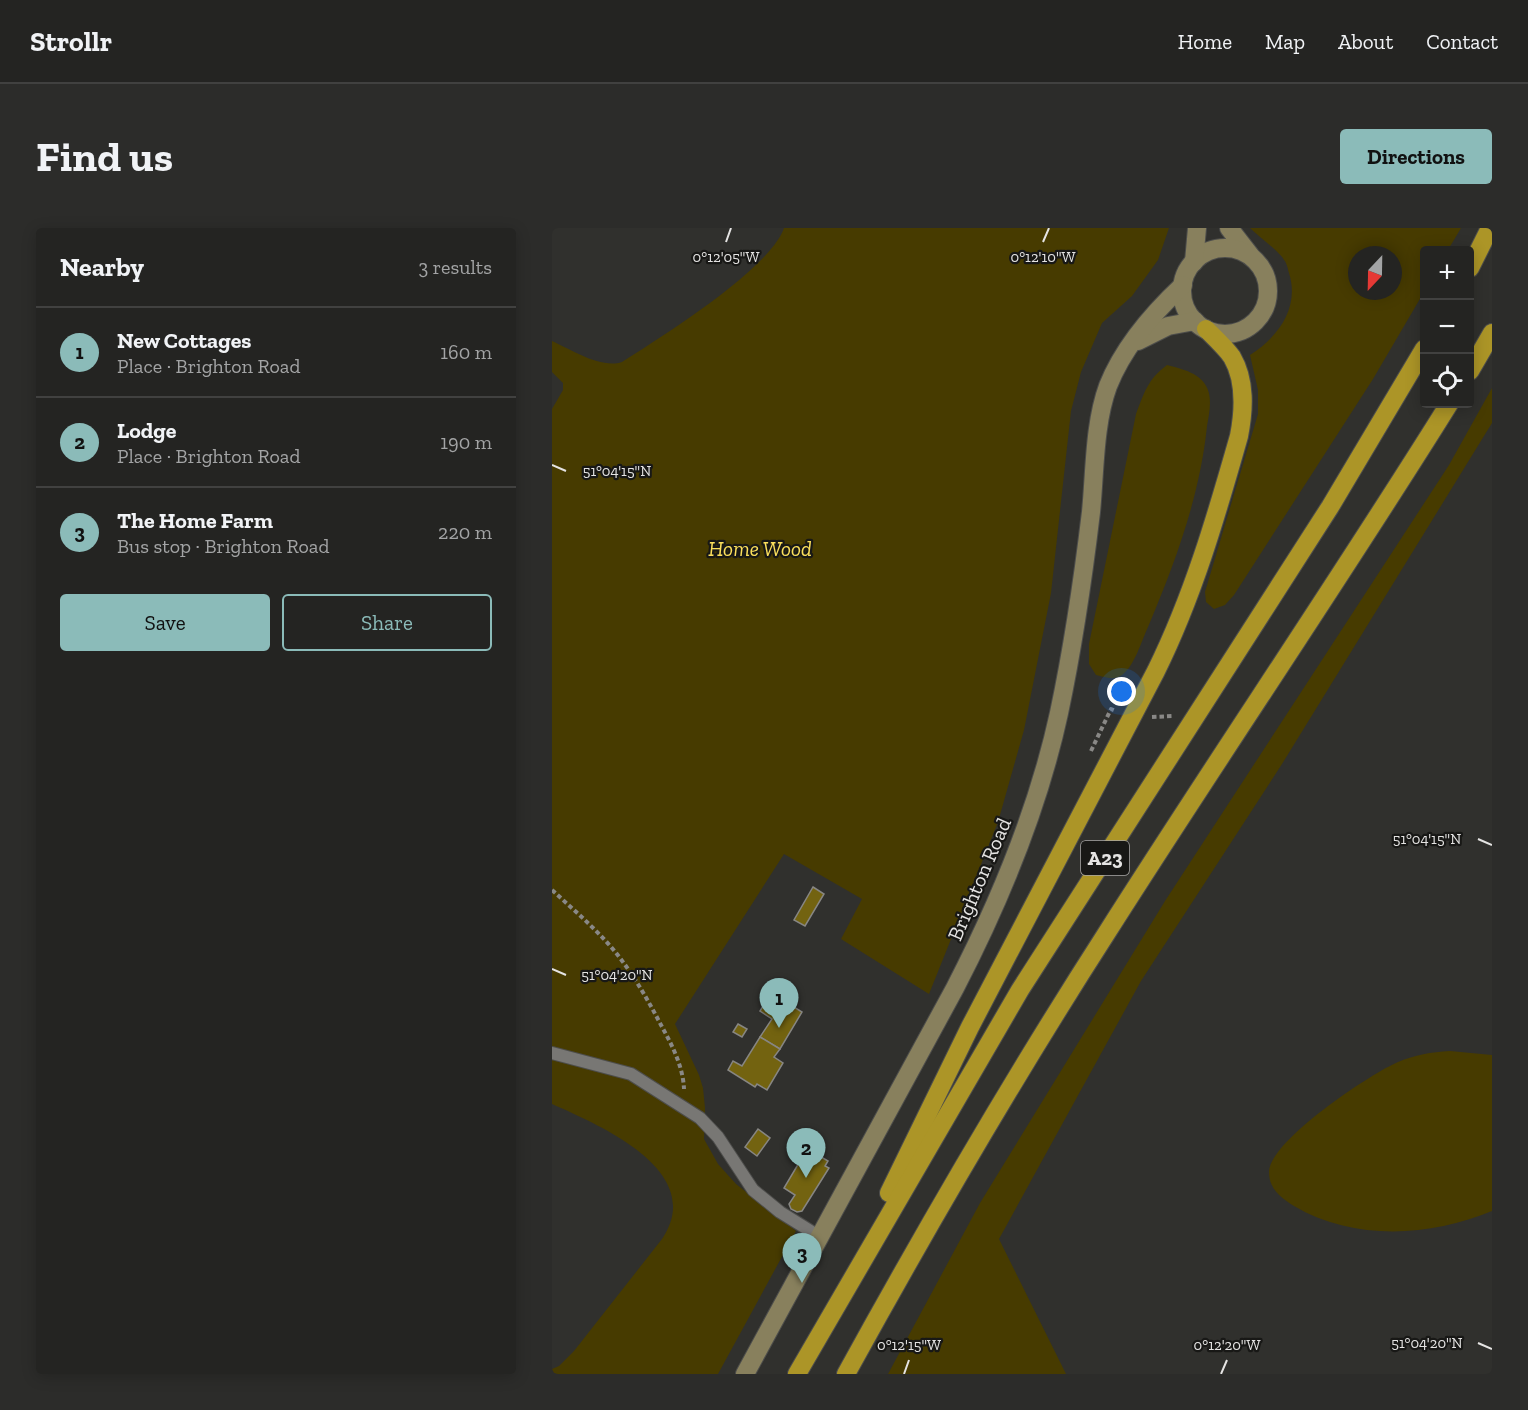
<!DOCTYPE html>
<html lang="en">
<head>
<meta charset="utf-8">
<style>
	body { margin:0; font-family:"Zilla Slab",serif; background:#2c2c2a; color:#f1f3f6 }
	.controls { position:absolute; right:18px; top:18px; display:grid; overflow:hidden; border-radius:6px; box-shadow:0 3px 15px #0003 }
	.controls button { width:54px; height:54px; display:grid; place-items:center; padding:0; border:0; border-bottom:2px solid #414140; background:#242422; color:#f1f3f6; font:30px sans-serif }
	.compass { position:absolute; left:796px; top:18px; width:54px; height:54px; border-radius:50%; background:#242422; box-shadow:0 3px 15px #0003; rotate:202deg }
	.you { position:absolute; left:570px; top:464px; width:21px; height:21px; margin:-15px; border:4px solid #fff; border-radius:50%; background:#1a73e8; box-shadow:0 0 0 9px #1a73e833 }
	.badge { display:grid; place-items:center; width:39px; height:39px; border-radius:50%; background:#8bbbb9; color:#111; font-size:20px; font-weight:700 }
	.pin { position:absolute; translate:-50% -50px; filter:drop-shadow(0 2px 3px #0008) }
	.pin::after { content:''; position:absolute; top:32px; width:21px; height:18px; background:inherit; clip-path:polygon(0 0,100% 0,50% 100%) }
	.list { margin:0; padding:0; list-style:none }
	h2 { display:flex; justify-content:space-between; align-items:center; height:78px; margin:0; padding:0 24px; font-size:26px }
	h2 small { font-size:20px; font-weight:400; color:#a3a4a5 }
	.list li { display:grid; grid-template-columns:39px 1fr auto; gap:18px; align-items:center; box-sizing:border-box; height:90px; padding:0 24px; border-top:2px solid #414140 }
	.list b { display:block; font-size:22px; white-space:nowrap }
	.list p { margin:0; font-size:20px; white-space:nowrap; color:#a3a4a5 }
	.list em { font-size:20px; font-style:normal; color:#a3a4a5 }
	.actions { display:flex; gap:12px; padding:18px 24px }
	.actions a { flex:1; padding:14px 0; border:2px solid #8bbbb9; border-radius:6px; text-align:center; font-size:21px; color:#8bbbb9 }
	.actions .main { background:#8bbbb9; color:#111 }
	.icon { flex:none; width:33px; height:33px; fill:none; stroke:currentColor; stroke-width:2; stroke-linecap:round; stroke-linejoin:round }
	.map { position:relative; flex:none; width:940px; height:1146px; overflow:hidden; border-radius:6px }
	header { display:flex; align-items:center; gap:36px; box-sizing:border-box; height:84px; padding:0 30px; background:#242422; border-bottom:2px solid #414140 }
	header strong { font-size:28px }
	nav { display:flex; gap:33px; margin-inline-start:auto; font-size:21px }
	.intro { display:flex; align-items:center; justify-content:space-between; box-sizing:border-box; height:144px; padding:0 36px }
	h1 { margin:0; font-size:42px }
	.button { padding:15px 27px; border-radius:6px; background:#8bbbb9; color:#111; font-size:21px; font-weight:700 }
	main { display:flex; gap:36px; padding:0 36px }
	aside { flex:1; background:#242422; border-radius:6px; box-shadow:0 3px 15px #0003 }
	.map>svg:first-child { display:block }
</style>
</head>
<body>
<header>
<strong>Strollr</strong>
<nav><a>Home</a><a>Map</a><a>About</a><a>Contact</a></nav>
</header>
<div class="intro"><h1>Find us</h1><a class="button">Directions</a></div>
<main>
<aside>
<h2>Nearby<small>3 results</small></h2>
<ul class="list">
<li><span class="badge">1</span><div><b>New Cottages</b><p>Place · Brighton Road</p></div><em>160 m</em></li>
<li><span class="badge">2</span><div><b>Lodge</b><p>Place · Brighton Road</p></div><em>190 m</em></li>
<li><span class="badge">3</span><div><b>The Home Farm</b><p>Bus stop · Brighton Road</p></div><em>220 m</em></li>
</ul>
<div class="actions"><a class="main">Save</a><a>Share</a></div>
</aside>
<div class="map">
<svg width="940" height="1146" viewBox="0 0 940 1146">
	<rect width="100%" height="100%" fill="#30302d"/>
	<g fill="#473b00" fill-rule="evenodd">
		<path d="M232 0H617L606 32 580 68 550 95 529 144 519 183 499 365 472 502 446 594 377 766 289 711 310 671 232 626 123 796 147 847 151 860 153 880 152 911 166 936 184 956 244 1003 166 1146H0V1141L7 1138 22 1123 110 1011C156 943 47 897 0 876V181L11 162V155L0 144V113C20 122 49 141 70 134 109 109 218 41 232 0Z"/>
		<path d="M698 0H909L896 22H872V64L821 151 682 367 673 377 662 381 654 374 653 364 706 186V162L698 127C726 109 748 80 737 45 736 42 735 35 732 32 727 23 707 9 698 0ZM805 27H841V63H805Z"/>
		<path d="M615 137C630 141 650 145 656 162 660 173 657 187 655 198 648 268 623 335 596 399 589 414 583 437 570 447 561 453 553 449 544 447L537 436V416L584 186C592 165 596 151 615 137Z"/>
		<path d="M940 160V195L730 536 589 753 447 1011 514 1146H336L428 975 613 673 897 237Z"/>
		<path d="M898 823 940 827V983C878 1009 801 1013 742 978 729 970 717 961 717 944 717 913 818 846 846 834 863 827 879 824 898 823Z"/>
	</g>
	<g fill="#736310" stroke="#878683" stroke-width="1.5">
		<path d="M261 659 272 666 253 698 242 692Z"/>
		<path d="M217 768 224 773 226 769 250 784 228 821 208 809 220 791 208 783Z"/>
		<path d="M186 796 195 801 190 809 181 804Z"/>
		<path d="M208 809 228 821 222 829 231 835 215 862 205 856 203 859 176 842 181 833 190 838Z"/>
		<path d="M206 901 218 910 205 928 193 919Z"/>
		<path d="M261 924 276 933 273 938 277 940 250 983 245 984 239 981 237 976 243 967 232 960 251 928 257 931Z"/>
	</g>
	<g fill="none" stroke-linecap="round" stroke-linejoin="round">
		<defs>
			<path id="lane" d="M0 825 79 846 148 890 166 909 201 962 228 984 268 1009"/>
			<g id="secondary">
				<path d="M677 0 698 27"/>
				<circle cx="673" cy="63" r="43"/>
				<path d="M642 34 645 0"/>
				<path d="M586 113 616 98 643 93"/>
				<path d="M193 1146 403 760C448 673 486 582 507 485 521 419 531 351 539 284 543 244 542 196 556 158 571 120 601 85 631 57"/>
			</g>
			<g id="highway">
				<path d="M918 40 938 0"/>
				<path d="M918 143 940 105"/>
				<path d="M337 965 418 799 604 443C641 368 664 289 687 208 692 182 694 153 680 129 673 119 663 110 654 101"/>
				<path d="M245 1146 468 762 778 279 872 121"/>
				<path d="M294 1146C376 997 462 849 554 706 667 528 786 354 897 176"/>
			</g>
		</defs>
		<use href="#lane" stroke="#4d4d4b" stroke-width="14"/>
		<use href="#secondary" stroke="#4d4d4b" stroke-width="20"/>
		<use href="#highway" stroke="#4d4d4b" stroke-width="20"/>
		<g stroke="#898886" stroke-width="4" stroke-dasharray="4.5 3" stroke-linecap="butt">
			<path d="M600 489 622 488"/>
			<path d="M539 523 559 481 564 483"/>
			<path d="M0 662C24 684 49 705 68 730 84 751 97 774 109 797 120 817 131 838 132 861"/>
		</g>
		<use href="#lane" stroke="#787774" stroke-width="12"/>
		<use href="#secondary" stroke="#88805d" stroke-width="18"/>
		<use href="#highway" stroke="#ac9527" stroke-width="18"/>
	</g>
	<path fill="none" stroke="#e5e4e3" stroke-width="2" d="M174 14 179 0M491 14 497 0M0 237 14 243M926 611 940 617M0 741 14 747M926 1115 940 1121M352 1146 357 1132M669 1146 675 1132"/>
	<g text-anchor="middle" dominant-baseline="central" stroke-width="4.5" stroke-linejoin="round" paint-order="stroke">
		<rect fill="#181816" stroke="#a8a7a6" stroke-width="1.5" x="529" y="613" width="48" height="34" rx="4.5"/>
		<g font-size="20" font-weight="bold" fill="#e5e4e3">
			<text x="553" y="630">A23</text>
		</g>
		<g font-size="21" font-style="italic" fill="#fce05c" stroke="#181816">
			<text x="208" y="320">Home Wood</text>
		</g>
		<g font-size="21" fill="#e5e4e3" stroke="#181816">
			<text transform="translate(427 651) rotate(-67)">Brighton Road</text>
		</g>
	</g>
	<g font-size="15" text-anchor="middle" fill="#e5e4e3" stroke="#181816" stroke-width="4.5" stroke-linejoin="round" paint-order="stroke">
		<text x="174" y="34">0°12'05"W</text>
		<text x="491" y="34">0°12'10"W</text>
		<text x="65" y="248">51°04'15"N</text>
		<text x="875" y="616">51°04'15"N</text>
		<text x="65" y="752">51°04'20"N</text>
		<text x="875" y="1120">51°04'20"N</text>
		<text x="357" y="1122">0°12'15"W</text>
		<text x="675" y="1122">0°12'20"W</text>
	</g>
</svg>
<div class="controls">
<button>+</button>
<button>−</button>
<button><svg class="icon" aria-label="locate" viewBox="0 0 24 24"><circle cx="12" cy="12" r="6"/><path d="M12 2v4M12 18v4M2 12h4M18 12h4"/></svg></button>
</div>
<svg class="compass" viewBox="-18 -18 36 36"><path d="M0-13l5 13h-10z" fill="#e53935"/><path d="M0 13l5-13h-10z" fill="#a3a4a5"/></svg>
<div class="you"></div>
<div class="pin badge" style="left:227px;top:800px">1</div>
<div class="pin badge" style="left:254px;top:950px">2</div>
<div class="pin badge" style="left:250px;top:1055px">3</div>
</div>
</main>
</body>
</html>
